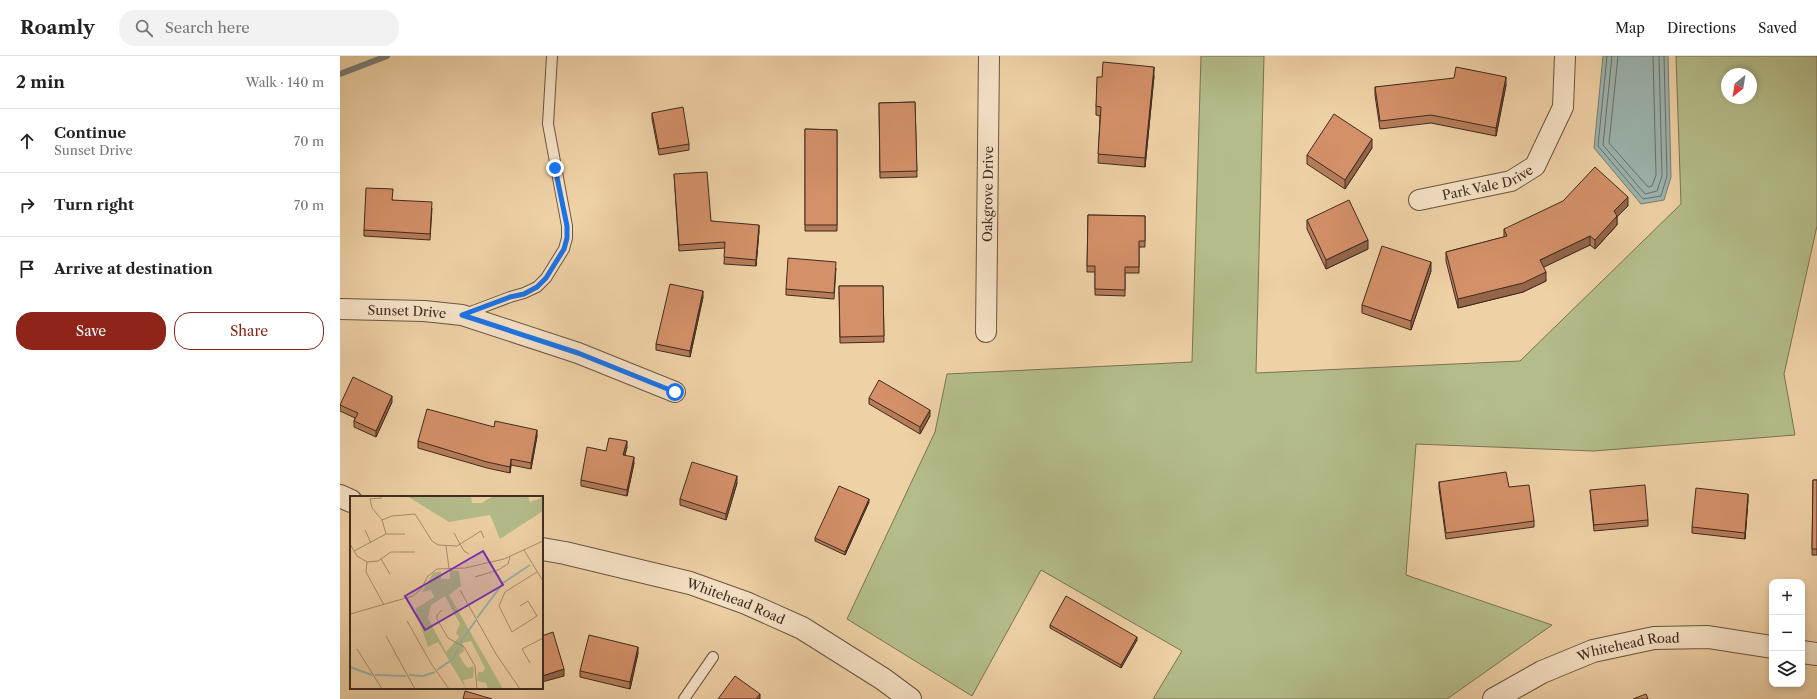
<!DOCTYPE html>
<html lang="en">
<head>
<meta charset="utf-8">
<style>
	body { margin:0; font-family:"Libre Caslon Text",serif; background:#f2f2f2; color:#222 }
	.controls { position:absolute; right:12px; bottom:12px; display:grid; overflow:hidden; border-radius:8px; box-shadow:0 2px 6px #0003 }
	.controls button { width:36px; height:36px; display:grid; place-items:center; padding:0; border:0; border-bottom:1px solid #e0e0e0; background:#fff; color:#222; font:20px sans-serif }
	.compass { position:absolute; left:1381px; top:12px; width:36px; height:36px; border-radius:50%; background:#fff; box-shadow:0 2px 6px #0003; rotate:210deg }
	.stop { position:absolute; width:12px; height:12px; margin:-9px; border:3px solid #1a73e8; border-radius:50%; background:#fff }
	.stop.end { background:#1a73e8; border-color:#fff; box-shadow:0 1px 4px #0008 }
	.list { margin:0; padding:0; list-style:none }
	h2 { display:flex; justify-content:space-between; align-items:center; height:52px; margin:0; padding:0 16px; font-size:17px }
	h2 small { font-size:13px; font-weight:400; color:#767676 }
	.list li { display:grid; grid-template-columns:26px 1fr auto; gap:12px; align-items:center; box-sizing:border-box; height:64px; padding:0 16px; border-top:1px solid #e0e0e0 }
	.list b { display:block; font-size:15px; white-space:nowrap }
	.list p { margin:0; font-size:13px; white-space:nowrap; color:#767676 }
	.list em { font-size:13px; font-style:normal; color:#767676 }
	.actions { display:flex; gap:8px; padding:12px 16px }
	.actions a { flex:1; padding:9px 0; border:1px solid #8f2418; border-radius:16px; text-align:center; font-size:14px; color:#8f2418 }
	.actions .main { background:#8f2418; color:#fff }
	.icon { flex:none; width:22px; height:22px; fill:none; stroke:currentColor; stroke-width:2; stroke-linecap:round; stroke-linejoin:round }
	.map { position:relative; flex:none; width:1477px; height:643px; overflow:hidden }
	header { display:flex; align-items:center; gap:24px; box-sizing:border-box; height:56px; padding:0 20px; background:#fff; border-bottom:1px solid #e0e0e0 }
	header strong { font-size:19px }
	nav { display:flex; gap:22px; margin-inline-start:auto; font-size:14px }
	.search { width:280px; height:36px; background:#f2f2f2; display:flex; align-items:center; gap:10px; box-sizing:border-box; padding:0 14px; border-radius:16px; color:#767676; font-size:15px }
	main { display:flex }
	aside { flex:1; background:#fff }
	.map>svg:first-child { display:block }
</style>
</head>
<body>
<header>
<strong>Roamly</strong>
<div class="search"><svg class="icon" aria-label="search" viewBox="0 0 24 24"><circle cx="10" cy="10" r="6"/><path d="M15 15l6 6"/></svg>Search here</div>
<nav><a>Map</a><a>Directions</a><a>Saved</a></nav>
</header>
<main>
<aside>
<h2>2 min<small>Walk · 140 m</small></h2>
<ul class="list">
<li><svg class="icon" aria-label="ahead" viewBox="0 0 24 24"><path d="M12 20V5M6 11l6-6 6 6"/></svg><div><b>Continue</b><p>Sunset Drive</p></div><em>70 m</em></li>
<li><svg class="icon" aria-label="right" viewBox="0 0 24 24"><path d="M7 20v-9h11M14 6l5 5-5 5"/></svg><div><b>Turn right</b></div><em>70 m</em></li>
<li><svg class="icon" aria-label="arrive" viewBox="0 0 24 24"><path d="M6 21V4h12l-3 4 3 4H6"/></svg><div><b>Arrive at destination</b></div></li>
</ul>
<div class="actions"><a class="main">Save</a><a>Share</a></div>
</aside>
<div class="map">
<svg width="1477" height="643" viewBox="0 0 1477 643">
	<rect width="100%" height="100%" fill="#efd1a6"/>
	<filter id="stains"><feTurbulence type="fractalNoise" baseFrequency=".005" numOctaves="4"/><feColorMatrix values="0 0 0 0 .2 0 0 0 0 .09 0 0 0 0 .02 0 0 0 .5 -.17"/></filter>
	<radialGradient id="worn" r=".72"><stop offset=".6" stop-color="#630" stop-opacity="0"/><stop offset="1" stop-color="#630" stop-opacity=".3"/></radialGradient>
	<path fill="#b4bd8a" stroke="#7a7454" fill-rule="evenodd" d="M861 0H924L916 317 1180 305 1341 148 1336 0H1477V170L1444 318 1455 379 1254 395 1076 388 1066 519 1212 569 1107 643H813L842 595 701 514 632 640 507 563 595 376 607 318 852 306ZM1387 18H1411V42H1387Z"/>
	<path fill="#9cb5af" stroke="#777e75" d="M1263 0H1328L1331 121 1324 144 1301 148 1254 92Z"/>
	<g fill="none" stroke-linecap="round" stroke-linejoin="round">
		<g stroke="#6e7067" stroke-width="1">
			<path d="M1267 0 1258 90 1303 143 1321 140 1327 120 1324 0"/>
			<path d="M1272 0 1263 89 1305 138 1317 135 1322 120 1319 0"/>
			<path d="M1278 0 1269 87 1308 131 1312 130 1316 119 1313 0"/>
		</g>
		<path stroke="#777e75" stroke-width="6" d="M0 18 47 0"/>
		<defs>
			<g id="service">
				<path d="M125 258 170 241 184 237 197 231 206 222 224 193 227 182V170L208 68 212 0"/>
				<path d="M344 643 373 601"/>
			</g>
			<g id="minor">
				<path id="s1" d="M1079 144 1171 125 1195 110 1223 51 1225 0"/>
				<path id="s2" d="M0 253 84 255 122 259 238 297 335 336"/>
				<path id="s3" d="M646 276 649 0"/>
			</g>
			<g id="tertiary">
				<path d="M0 440 11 445"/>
				<path id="s4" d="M202 493 225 497 350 527 406 547 462 572 543 623 570 643"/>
				<path d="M1462 596 1477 598"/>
				<path id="s5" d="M1154 643 1202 616 1253 595 1314 582 1368 581 1432 591"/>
			</g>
		</defs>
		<use href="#service" stroke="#6b5441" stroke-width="12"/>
		<use href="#minor" stroke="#6b5441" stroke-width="22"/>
		<use href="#tertiary" stroke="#6b5441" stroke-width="24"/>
		<use href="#service" stroke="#f5e1c5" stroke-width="10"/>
		<use href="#minor" stroke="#f5e1c5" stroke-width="20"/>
		<use href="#tertiary" stroke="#f5e1c5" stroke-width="22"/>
	</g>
	<g fill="#b67c5a" stroke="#3f2b1f">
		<path d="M814 20 805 111 758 107 760 60 756 59V50L762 21Z"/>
		<path d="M1166 29 1156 80 1091 67 1040 73 1035 39V31Z"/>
		<path d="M575 46 577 121 540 122 539 47Z"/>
		<path d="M312 57 349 88V94L319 99 312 63Z"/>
		<path d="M465 73 497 74V175H465Z"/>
		<path d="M1032 92 1005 133 967 108V99Z"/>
		<path d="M334 118 371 165 419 175 416 210 384 208 385 192 339 195Z"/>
		<path d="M52 144 92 152 90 184 24 180V174Z"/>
		<path d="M1288 150 1277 161V169L1255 193 1250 189 1203 211 1206 225 1183 236 1118 252 1106 205V196L1164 181V173Z"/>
		<path d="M748 159 805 160V191H799V217H785V240L755 239V216H747Z"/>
		<path d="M967 164 1028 193 986 213 967 173Z"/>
		<path d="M496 212 494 243 446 239V233Z"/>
		<path d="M1091 215 1071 274 1022 257V249Z"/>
		<path d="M499 230H543L544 286 500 287Z"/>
		<path d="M363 241 350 301 316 294V288Z"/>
		<path d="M529 342 590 360 580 378 529 348Z"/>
		<path d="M52 346 36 381 14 371V365L15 362 0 355V348Z"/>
		<path d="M154 371 197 380 191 413 171 409 170 417 147 412 78 392V385Z"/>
		<path d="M287 391 285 399 294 407 287 440 241 430V424L266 395Z"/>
		<path d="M1473 424H1477V499H1472Z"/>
		<path d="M1099 426 1169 431 1194 465V471L1106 483 1099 432Z"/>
		<path d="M397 427 386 464 340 449V443Z"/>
		<path d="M1250 434 1308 464V470L1254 475Z"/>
		<path d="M1408 444 1405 483 1352 477V471Z"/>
		<path d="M529 446 505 499 475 485V482Z"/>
		<path d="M710 569 797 584 781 612 710 572Z"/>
		<path d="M298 597 290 633 240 621V615Z"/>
	</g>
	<g fill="#94654a" stroke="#3f2b1f">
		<path d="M814 11V20L805 111V102Z"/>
		<path d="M1166 21V29L1156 80V72Z"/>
		<path d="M1032 83V92L1005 133V124Z"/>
		<path d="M1288 141V150L1277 161V169L1255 193V184L1274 155Z"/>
		<path d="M419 169V175L416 210V204Z"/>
		<path d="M1250 180V189L1200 213V204Z"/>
		<path d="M1028 184V193L986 213V204Z"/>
		<path d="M1091 206V215L1071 274V265Z"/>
		<path d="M1206 216V225L1183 236 1118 252V243Z"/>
		<path d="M363 235V241L350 301V295Z"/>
		<path d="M52 340V346L36 381V375Z"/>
		<path d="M590 354V360L580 378V371Z"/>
		<path d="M197 374V380L191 413V407Z"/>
		<path d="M287 385V391L283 405V399Z"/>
		<path d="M294 401V407L287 440V434Z"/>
		<path d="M171 403V409L170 417V411Z"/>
		<path d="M397 420V427L386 464V458Z"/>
		<path d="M1408 438V444L1405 483V477Z"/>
		<path d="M529 443V446L505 499V496Z"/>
		<path d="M797 581V584L781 612V609Z"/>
		<path d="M298 591V597L290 633V626Z"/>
		<path d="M224 613V620L202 626V620Z"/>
		<path d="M420 638V643H416Z"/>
	</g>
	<g fill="#d49069" stroke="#3f2b1f">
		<path d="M763 6 814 11 805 102 758 98 761 51 756 50 757 21H762Z"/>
		<path d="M1116 11 1166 21 1156 72 1091 59 1040 65 1035 31 1114 22Z"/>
		<path d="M575 46 577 115 540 116 539 47Z"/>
		<path d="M343 51 349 88 319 93 312 57Z"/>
		<path d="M994 58 1032 83 1005 124 967 99Z"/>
		<path d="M465 73 497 74V169H465Z"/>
		<path d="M1255 111 1288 141 1274 155 1277 160 1255 184 1250 180 1200 204 1206 216 1183 227 1118 243 1106 196 1167 180 1164 173 1223 145Z"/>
		<path d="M367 116 371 165 419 169 416 204 384 201 385 186 339 189 334 118Z"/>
		<path d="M26 132 53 133 52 144 92 146 90 178 24 174Z"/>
		<path d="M1009 144 1028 184 986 204 967 164Z"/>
		<path d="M748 159 805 160V185H799V211H785V234L755 233V210H747Z"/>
		<path d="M1042 190 1091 206 1071 265 1022 249Z"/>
		<path d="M448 202 496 206 494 237 446 233Z"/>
		<path d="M330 228 363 235 350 295 316 288Z"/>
		<path d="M499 230H543L544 280 500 281Z"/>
		<path d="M13 321 52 340 36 375 14 365 18 357 0 349Z"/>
		<path d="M539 324 590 354 580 371 529 342Z"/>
		<path d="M87 353 154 371 155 365 197 374 191 407 171 403 170 411 147 406 78 385Z"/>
		<path d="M269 382 287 385 283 399 294 401 287 434 241 424 247 391 266 395Z"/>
		<path d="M352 406 397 420 386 458 340 443Z"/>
		<path d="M1166 416 1169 431 1189 429 1194 465 1106 477 1099 426Z"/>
		<path d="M1473 424H1477V493H1472Z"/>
		<path d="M1305 429 1308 464 1254 469 1250 434Z"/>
		<path d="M499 430 529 443 505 496 475 482Z"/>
		<path d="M1356 432 1408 438 1405 477 1352 471Z"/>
		<path d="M726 540 797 581 781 609 710 569Z"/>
		<path d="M213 576 224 613 202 620V580Z"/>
		<path d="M249 579 298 591 290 626 240 615Z"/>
		<path d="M395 620 420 638 416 643H378Z"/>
		<path d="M125 635 152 643H123Z"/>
		<path d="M1306 638 1308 643H1293Z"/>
	</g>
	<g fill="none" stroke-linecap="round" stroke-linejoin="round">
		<path stroke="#1a73e8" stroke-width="5" d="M215 112 227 170V182L224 193 206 222 197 231 184 238 170 241 122 259 238 297 335 336"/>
	</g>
	<g text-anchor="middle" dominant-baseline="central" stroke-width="3" stroke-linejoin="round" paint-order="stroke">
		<g font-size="13" fill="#3f2b1f" stroke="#f5e1c5">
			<text stroke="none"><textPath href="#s1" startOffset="71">Park Vale Drive</textPath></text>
			<text stroke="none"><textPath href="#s3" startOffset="138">Oakgrove Drive</textPath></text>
			<text stroke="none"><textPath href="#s2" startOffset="67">Sunset Drive</textPath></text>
			<text stroke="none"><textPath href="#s4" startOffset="201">Whitehead Road</textPath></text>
			<text stroke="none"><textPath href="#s5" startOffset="146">Whitehead Road</textPath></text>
		</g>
	</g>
	<g transform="translate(10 440)">
		<rect width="193" height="193" fill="#efd1a6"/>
		<path d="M57 0H121L122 7H132L143 0H178L180 6 193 1V15L150 43 140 19 99 26ZM100 74 109 75 111 90 99 99 153 193H138L136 187 127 185 128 176H133L135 172 121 145 113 147 114 155 109 159 115 169 118 172 123 170 124 173 123 182 113 184 116 193 88 146 78 151 65 113 84 101 81 94 72 96 83 77 91 75V83H100ZM95 100 110 128 106 137 109 141 96 156 78 122 81 109Z" fill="#b4bd8a" fill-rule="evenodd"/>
		<path fill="none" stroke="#9cb5af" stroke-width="2" d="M127 122 153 87 180 69M110 147 126 124M0 171 22 179M87 174 103 163 109 151M25 179 56 180M59 179 73 180 85 176"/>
		<path fill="none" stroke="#a98f70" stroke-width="1" d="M32 2 20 3 22 12 32 24 36 38M32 24 42 20 65 18 82 45 88 49 107 50 131 35 134 42M15 34 21 47M104 37 114 55 119 58M0 48 7 60 17 66 28 65 41 56H65M96 50 99 72M174 54 193 85M4 55 36 38H55M31 63 40 78M17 66 16 76 34 109M125 81 148 74 158 68 160 61M110 94 146 158 170 193M170 110 178 105 187 120 162 136 149 110 155 96 187 76M92 114 87 119V123L98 142 114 151 125 170 127 193M0 118 63 100 71 93 78 80 87 73 115 72 154 63 193 45M57 125 82 169 99 193M36 140 65 193M7 153 32 193M180 167 172 153 193 142"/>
		<path fill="#7b2cbf" fill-opacity="0.15" stroke="#7b2cbf" stroke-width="2" d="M133 55 153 89 75 134 55 100Z"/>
		<rect width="193" height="193" fill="none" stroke="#3f2b1f" stroke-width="2"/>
	</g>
	<rect width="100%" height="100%" filter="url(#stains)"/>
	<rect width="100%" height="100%" fill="url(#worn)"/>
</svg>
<div class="controls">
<button>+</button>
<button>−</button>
<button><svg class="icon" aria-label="layers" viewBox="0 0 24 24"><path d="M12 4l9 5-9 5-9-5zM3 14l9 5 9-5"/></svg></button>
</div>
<svg class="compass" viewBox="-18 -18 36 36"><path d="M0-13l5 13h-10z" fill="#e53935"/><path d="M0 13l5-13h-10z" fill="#767676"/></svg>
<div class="stop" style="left:335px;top:336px"></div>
<div class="stop end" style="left:215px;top:112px"></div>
</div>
</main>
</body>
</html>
